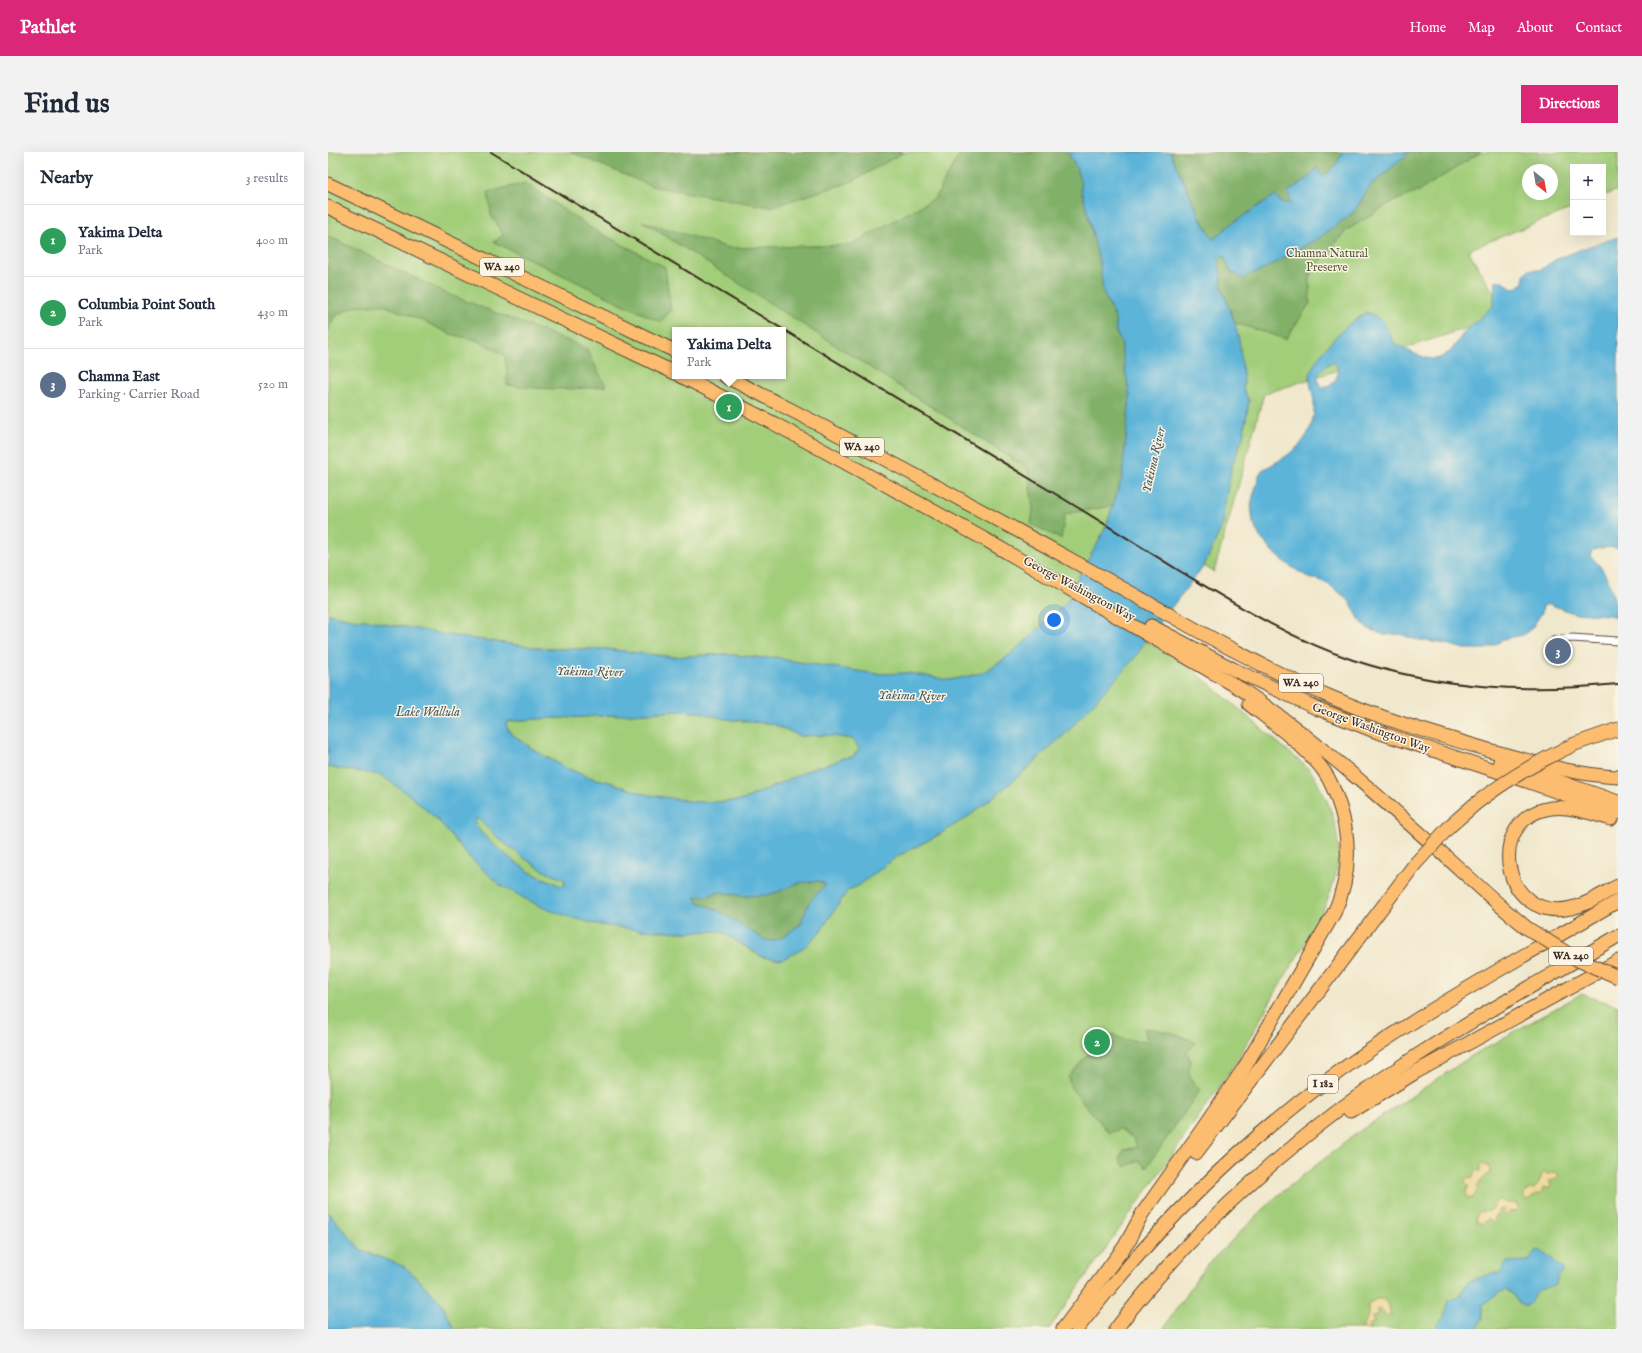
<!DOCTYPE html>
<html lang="en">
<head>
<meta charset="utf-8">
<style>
	body { margin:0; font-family:"IM FELL English",serif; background:#f2f2f3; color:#1f2937 }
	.controls { position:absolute; right:12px; top:12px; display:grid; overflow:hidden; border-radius:0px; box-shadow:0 4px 16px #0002 }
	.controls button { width:36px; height:36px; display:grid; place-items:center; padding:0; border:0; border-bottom:1px solid #e0e1e3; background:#fff; color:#1f2937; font:20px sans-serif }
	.compass { position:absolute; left:1194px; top:12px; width:36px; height:36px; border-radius:50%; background:#fff; box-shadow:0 4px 16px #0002; rotate:149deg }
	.you { position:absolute; left:726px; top:468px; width:14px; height:14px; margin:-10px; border:3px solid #fff; border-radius:50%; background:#1a73e8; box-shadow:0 0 0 6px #1a73e833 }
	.badge { display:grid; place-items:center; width:26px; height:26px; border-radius:50%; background:#db2777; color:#fff; font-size:13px; font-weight:700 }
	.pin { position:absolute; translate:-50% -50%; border:2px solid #fff; box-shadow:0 1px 4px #0006 }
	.popup { position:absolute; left:344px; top:175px; width:114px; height:52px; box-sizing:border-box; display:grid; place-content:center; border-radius:0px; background:#fff; filter:drop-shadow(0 1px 3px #0005); font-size:13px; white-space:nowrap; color:#747a83 }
	.popup b { font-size:15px; color:#1f2937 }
	.popup::after { content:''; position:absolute; left:50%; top:100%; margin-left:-8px; border:8px solid transparent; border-top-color:#fff }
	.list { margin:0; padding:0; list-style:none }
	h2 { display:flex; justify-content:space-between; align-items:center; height:52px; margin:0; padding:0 16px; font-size:17px }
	h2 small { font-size:13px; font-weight:400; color:#747a83 }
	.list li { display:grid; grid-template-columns:26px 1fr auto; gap:12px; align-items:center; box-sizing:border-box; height:72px; padding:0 16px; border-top:1px solid #e0e1e3 }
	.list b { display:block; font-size:15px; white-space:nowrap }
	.list p { margin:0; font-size:13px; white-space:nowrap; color:#747a83 }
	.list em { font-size:13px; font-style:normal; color:#747a83 }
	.map { position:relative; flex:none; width:1290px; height:1177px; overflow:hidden; border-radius:0px }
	header { display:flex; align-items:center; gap:24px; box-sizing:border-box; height:56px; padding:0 20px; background:#db2777; color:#fff }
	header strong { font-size:19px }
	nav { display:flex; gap:22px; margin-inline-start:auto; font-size:14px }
	.intro { display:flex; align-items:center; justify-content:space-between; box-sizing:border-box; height:96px; padding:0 24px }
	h1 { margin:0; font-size:28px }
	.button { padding:10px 18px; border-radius:0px; background:#db2777; color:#fff; font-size:14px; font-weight:700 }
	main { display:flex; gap:24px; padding:0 24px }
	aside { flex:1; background:#fff; border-radius:0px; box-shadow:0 4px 16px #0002 }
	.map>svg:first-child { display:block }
</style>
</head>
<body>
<header>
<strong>Pathlet</strong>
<nav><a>Home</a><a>Map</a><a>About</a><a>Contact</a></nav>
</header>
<div class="intro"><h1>Find us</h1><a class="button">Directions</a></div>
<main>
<aside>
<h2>Nearby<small>3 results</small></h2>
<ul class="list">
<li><span class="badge" style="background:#2e9e5b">1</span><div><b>Yakima Delta</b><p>Park</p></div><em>400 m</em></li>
<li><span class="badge" style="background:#2e9e5b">2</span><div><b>Columbia Point South</b><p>Park</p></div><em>430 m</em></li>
<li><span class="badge" style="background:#5c6f8a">3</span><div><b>Chamna East</b><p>Parking · Carrier Road</p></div><em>520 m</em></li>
</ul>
</aside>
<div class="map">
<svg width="1290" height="1177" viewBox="0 0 1290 1177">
	<rect width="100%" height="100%" fill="#fcf5e5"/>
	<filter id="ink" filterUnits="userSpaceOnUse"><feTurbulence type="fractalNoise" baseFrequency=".025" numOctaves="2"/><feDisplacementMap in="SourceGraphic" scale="8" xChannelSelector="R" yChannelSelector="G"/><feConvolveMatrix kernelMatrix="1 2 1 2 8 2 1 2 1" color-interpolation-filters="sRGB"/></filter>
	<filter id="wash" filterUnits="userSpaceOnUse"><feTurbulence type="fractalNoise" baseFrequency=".012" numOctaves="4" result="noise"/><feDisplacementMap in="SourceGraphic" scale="16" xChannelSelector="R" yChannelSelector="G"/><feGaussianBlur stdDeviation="0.9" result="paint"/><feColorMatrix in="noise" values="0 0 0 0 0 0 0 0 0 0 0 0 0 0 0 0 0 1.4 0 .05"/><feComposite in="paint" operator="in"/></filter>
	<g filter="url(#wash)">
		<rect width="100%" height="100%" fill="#f0e8cc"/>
		<g fill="#a2cd79" stroke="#6e7c4c" fill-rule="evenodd">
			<path d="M0 0H740L777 149 787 166 794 200 789 341 779 372 770 391 751 423 739 450 700 487 675 508 656 520 638 525 621 528 580 521 549 522 457 508 449 505 436 506 396 502 344 505 278 497H219L119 483 73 474H66L41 468H28L0 462ZM347 178H455V224H347Z"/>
			<path d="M842 0H1290V38L1275 44V15H1245V56L1140 98 1179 163 936 242 886 420 876 414 895 372 896 355 904 313 915 285 921 249 915 236 916 229ZM1200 18H1224V42H1200Z"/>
			<path d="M817 489 857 511 982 618C1000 645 1013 677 1010 710 1005 752 971 801 950 836 931 869 913 903 892 934 836 1016 777 1096 721 1177H127L112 1149 77 1115 33 1098 0 1060V615L53 623 81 643 109 667 142 706 172 732 213 755 312 778 357 780 393 779 434 805 492 780 520 738 530 734 568 705 612 682 644 662 684 630 738 581Z"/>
			<path d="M347 559 372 560 381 563 398 567 445 572 472 584 498 583 525 587 531 597 525 605 514 606 505 611 488 615 415 648 391 650H367L319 643 282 630 260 625 238 616 206 598 182 581 178 573 179 570 206 567 255 565Z"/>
			<path d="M147 667H150L170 686 199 708 220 721 236 727 237 733 233 734C223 728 212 726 202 720 186 710 154 687 146 670Z"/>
			<path d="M1253 842 1290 854V1177H835L876 1116 949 1044 1029 981 1145 903Z"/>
		</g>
		<g fill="#81b069" stroke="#5e6d44">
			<path d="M243 0H576L523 30 442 55 323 34Z"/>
			<path d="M633 0H740C744 8 749 16 751 25 754 33 752 39 756 47L772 112 775 140 787 166 788 180 794 192V200L802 245 794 326 785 354 737 362 733 387 703 372 705 358 700 317 314 69 401 96 522 93 607 46Z"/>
			<path d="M842 0H1014C1010 10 1005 20 994 24L989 16 980 28 969 33 963 52 953 50 947 43 902 73 892 82 885 87 896 104 903 120 922 122 933 119 993 84 1025 61 1043 33 1082 0H1153L1091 39 1062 51 1018 79 982 122V151L958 187 907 171 894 137 881 80 874 69Z"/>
			<path d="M197 31 263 76 337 115 343 159 332 170 166 90 175 83 163 63 160 40Z"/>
			<path d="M0 84 120 142 258 196 278 234C245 239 212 237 179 233V219L176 202 148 188 122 182 93 168 55 153 26 155 7 164 0 178Z"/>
			<path d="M491 729 497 732 496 735 482 749 474 773C460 778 452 794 435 787L389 758 370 750 367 745 383 743 392 740 416 744 439 743 450 740 469 731Z"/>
			<path d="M816 876C835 878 852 882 868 891L858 900 863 908C859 922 862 928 872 938L818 1016 811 1008 797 1015 791 1006 796 998 809 995 806 987 792 977 781 981 743 936 740 925C754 910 767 891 785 882L794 887 820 890Z"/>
		</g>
		<g fill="#eeda9e" stroke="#94825e">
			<path d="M1155 1011 1161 1014 1162 1021 1151 1030 1149 1039 1146 1045 1140 1047 1138 1040 1141 1034 1137 1030 1138 1027 1140 1025 1145 1026 1147 1019H1153V1013Z"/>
			<path d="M1215 1020 1220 1022 1228 1020 1231 1024 1226 1028 1220 1029 1223 1033 1222 1036H1215L1213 1042H1207L1203 1047 1199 1049 1196 1047V1041L1202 1037H1206L1210 1033Z"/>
			<path d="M1170 1048H1172L1179 1051H1188L1190 1055 1189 1058 1186 1060 1182 1059 1178 1064 1176 1062V1057L1170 1058 1171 1062 1169 1064H1166L1167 1069 1165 1071 1160 1067 1154 1072 1148 1069 1149 1062 1152 1060 1162 1059 1166 1052Z"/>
			<path d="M1048 1147H1055C1060 1152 1063 1157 1062 1163L1058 1164 1053 1158 1049 1157V1163L1044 1165 1047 1170 1041 1173V1177H1035V1174L1040 1164V1153Z"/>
		</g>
		<g fill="#5cb4d9" stroke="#4c6f7c" fill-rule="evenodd">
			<path d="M740 0H842L874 69 885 87 892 82 902 73 947 43 953 50 963 52 960 40C973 29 979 31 989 15L994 24C1005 20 1010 10 1014 0H1082L1043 33 1025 61 994 84 933 119 922 122 916 127 903 120 896 104 891 106 894 137 907 171 911 188 916 229 915 236 921 249 915 285 904 313 896 355 895 372 876 414 817 489 807 506 738 581 684 630 644 662 612 682 568 705 530 734 520 738 492 780 473 798 453 808 434 805 393 779 357 780 312 778 272 773 241 765 213 755 172 733 142 706 109 667 81 643 53 623 0 615V462L28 468H41L66 474H73L119 483 219 497H278L344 505 396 502 436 506 449 505 457 508 549 522 580 521 621 528 638 525 656 520 675 508 700 487 739 450 751 423 770 391 779 372 794 326 802 245 794 200V192L788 180 787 166 775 140 772 112 756 47C752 39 754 33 751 25 749 16 744 8 740 0ZM347 559 372 560 381 563 398 567 445 572 472 584 498 583 525 587 531 597 525 605 514 606 505 611 488 615 415 648 394 650H367L316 642 281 630 260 625 238 616 206 598 182 581 178 573 179 570 182 569 206 567 255 565ZM147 667H150L170 686 199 708 220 721 236 727 237 733 233 734C223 728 212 726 202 720 191 713 144 680 147 667ZM491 729 497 732 496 735 482 749 474 767V772C460 778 452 794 435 787L389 758 370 750 367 745 383 743 392 740 416 744 439 743 450 740 469 731Z"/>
			<path d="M1290 85V396C1281 395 1272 395 1264 399L1262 404C1266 408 1270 411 1273 416 1281 426 1290 454 1288 466L1282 463 1245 461 1221 452 1215 454 1214 460 1204 476 1195 483 1179 486 1158 497H1136L1119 492 1085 487 1073 482 1056 483 1039 476 1032 468 1022 450 1011 440 1000 432 989 427H983L962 414 944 399 932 385 925 371 923 352 931 323 934 318C963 303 988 288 986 250 985 241 981 232 982 223 986 203 1021 169 1039 160L1051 166 1056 170 1066 191 1085 201 1098 206 1105 207 1112 206 1123 199 1137 179 1165 154 1168 129H1175L1184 137 1190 135 1195 131 1196 123 1200 118H1212L1227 108 1256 96ZM1002 211H1006L1009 214 1010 221 1008 227 1003 233 994 235C985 227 993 216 1002 211Z"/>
			<path d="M0 1060 33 1098 77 1115 112 1149 127 1177H0Z"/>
			<path d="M1211 1098 1218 1102 1235 1117V1120L1230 1125 1227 1133C1221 1135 1212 1136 1207 1142 1202 1149 1203 1156 1192 1153L1184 1142 1178 1138 1171 1141 1155 1152V1167L1149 1177H1108L1110 1171 1117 1164 1121 1148 1131 1145 1139 1130 1165 1121H1173L1175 1115 1179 1110 1201 1109 1207 1100Z"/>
		</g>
	</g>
	<g filter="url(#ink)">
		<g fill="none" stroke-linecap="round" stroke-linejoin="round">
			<defs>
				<path id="minor" d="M1227 488 1244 486 1290 489"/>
				<g id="motorway">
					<path d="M0 32 347 199"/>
					<path d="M0 55 347 221"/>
					<path d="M353 224 447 272 658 388 913 537C1008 601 1091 681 1176 757L1199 776"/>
					<path d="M397 224C515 284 631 346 747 410 832 456 915 508 1005 546 1057 568 1110 583 1164 599 1205 610 1247 623 1290 625"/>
					<path d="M823 474 905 517 988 556 1044 578 1187 625 1290 661"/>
					<path d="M1247 592 1290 577"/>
					<path d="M1172 609 1290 650"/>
					<path d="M1283 667C1266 662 1240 653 1223 656 1155 666 1174 772 1243 756 1260 753 1275 741 1290 734"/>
					<path d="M1122 674 1146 653"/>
					<path d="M1023 960 1088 920 1290 809"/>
					<path d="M868 1001 1087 712"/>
					<path d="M798 1092 814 1062 875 976 918 913 1006 761C1024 722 1023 682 1008 643 1004 633 999 622 992 614 972 590 945 571 921 552"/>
					<path d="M735 1177 803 1086"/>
					<path d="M749 1177C822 1083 905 998 1001 927 1092 860 1193 806 1290 749"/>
					<path d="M788 1177C867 1072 979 974 1090 903 1155 861 1223 823 1290 784"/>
				</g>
			</defs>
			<use href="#minor" stroke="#564638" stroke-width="9"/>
			<use href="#motorway" stroke="#564638" stroke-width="15"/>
			<use href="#minor" stroke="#fff" stroke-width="7"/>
			<use href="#motorway" stroke="#fcbd6f" stroke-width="13"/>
			<path stroke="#3b2a1e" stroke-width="2" d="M163 0C346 112 531 223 714 334 760 361 805 390 850 418 907 452 962 487 1025 508 1113 537 1199 541 1290 532"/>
			<defs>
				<g id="motorway-bridge">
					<path d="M1146 653C1177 628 1211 609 1247 592"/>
					<path d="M1087 712 1122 674"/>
					<path d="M1199 776 1250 808 1290 825"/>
				</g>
			</defs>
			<use href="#motorway-bridge" stroke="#564638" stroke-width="15" stroke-linecap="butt"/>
			<use href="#motorway-bridge" stroke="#fcbd6f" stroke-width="13"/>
		</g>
	</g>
	<g text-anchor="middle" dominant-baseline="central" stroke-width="3" stroke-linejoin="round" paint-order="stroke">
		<g fill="#fcf5e5" stroke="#75675a" stroke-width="1">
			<rect x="152" y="106" width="44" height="18" rx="3"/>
			<rect x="512" y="286" width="44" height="18" rx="3"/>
			<rect x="951" y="522" width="44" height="18" rx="3"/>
			<rect x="1221" y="795" width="44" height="18" rx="3"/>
			<rect x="980" y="923" width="30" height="18" rx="3"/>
		</g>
		<g font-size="11" font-weight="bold" fill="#3b2a1e">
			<text x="174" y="115">WA 240</text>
			<text x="534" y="295">WA 240</text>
			<text x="973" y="531">WA 240</text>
			<text x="1243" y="804">WA 240</text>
			<text x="995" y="932">I 182</text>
		</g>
		<g font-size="12" fill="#555335" stroke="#fcf5e5">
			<text x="999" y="101">Chamna Natural<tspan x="999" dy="14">Preserve</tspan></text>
		</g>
		<g font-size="12" fill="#3b2a1e" stroke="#fcf5e5">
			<text transform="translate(751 437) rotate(28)">George Washington Way</text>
			<text transform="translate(1043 576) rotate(20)">George Washington Way</text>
		</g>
		<g font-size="13" font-style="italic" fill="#475a5f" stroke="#fcf5e5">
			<text transform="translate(826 308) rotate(-77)">Yakima River</text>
			<text transform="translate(262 520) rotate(1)">Yakima River</text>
			<text transform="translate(584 544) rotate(1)">Yakima River</text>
			<text x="100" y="560">Lake Wallula</text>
		</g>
	</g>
</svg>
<div class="controls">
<button>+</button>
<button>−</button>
</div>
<svg class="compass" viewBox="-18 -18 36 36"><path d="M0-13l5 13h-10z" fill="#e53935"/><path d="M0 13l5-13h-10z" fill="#747a83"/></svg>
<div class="you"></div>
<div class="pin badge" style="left:401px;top:255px;background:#2e9e5b">1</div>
<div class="popup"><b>Yakima Delta</b>Park</div>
<div class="pin badge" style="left:769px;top:890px;background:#2e9e5b">2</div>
<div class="pin badge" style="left:1230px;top:499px;background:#5c6f8a">3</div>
</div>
</main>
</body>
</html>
